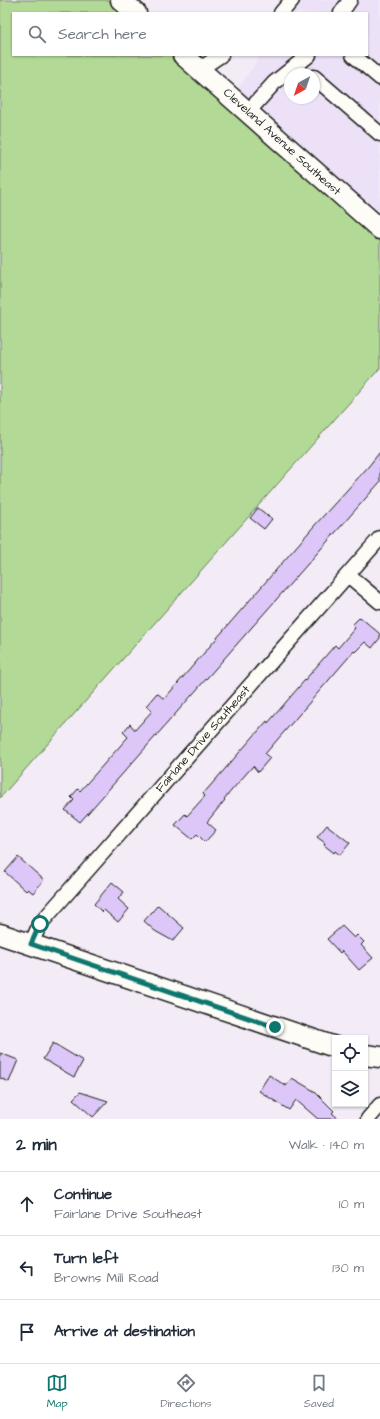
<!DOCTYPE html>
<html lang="en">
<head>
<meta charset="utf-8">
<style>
	body { margin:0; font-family:"Architects Daughter",sans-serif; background:#f2f2f3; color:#1f2937 }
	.controls { position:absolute; right:12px; bottom:12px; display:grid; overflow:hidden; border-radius:0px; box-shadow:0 1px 3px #0004 }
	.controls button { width:36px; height:36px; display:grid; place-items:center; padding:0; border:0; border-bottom:1px solid #e0e1e3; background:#fff; color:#1f2937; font:20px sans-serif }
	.compass { position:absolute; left:284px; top:68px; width:36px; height:36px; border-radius:50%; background:#fff; box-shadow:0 1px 3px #0004; rotate:220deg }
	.stop { position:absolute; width:12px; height:12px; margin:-9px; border:3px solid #0f766e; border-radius:50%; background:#fff }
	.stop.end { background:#0f766e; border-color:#fff; box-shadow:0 1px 4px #0008 }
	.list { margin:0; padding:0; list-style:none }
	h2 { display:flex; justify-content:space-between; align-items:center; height:52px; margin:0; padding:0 16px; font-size:17px }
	h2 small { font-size:13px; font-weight:400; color:#747a83 }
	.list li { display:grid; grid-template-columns:26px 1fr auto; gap:12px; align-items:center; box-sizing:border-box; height:64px; padding:0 16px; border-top:1px solid #e0e1e3 }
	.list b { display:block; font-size:15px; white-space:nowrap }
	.list p { margin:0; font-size:13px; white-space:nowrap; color:#747a83 }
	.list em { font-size:13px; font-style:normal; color:#747a83 }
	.icon { flex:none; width:22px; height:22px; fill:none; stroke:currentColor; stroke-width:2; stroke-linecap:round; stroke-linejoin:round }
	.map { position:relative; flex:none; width:380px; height:1119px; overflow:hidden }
	.search { position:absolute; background:#fff; box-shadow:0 1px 3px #0004; left:12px; right:12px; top:12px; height:44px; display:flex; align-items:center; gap:10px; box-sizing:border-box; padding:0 14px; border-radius:0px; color:#747a83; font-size:15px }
	.sheet { height:244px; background:#fff }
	nav { display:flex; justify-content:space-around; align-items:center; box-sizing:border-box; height:56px; border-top:1px solid #e0e1e3; background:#fff; font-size:11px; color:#747a83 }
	nav a { display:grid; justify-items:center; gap:2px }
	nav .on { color:#0f766e }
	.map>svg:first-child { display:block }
</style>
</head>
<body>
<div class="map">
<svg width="380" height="1119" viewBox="0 0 380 1119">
	<rect width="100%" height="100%" fill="#f3ecf7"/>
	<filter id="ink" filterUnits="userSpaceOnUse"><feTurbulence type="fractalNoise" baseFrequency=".025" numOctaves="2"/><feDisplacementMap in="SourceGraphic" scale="8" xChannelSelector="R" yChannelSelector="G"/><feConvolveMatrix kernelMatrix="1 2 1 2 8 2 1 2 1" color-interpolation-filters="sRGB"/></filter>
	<g filter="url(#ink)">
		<path fill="#ece1f7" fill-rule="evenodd" d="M299 0H380V231L235 93 261 55H367V13H290ZM290 74H314V98H290Z"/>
		<path fill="#b2da96" stroke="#677b59" d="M0 0H129L144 13H13V55H192L380 231V368L0 798Z"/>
		<g fill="#ddc7f8" stroke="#1c1c1c">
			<path d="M380 452V482L80 822 65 810 74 800 71 797 78 789 80 791 128 737 123 732 130 724 135 730 152 711 146 706 157 693 164 699 171 691 315 525 368 467Z"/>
			<path d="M258 508 272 519 264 529 250 518Z"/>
			<path d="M360 617 380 634V638L372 648 365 642 355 652 354 651 265 754 270 758 258 772 253 766 224 799 225 800 207 822 216 830 205 842 197 834 192 839 175 825 185 814 187 816 205 796 203 794 267 721 268 723 335 645 338 648 355 628 352 625Z"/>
			<path d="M327 825 350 843 340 855 335 851 334 853 324 845 325 843 317 837Z"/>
			<path d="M18 857 44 880 33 893 28 889 26 891 5 872Z"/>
			<path d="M112 882 124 892 118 899 129 909 118 922 104 910 102 912 94 904Z"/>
			<path d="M158 905 184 928 173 941 155 931 144 921Z"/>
			<path d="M342 926 354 938 357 935 364 942 361 945 373 958 359 970 342 951 340 953 327 939Z"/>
			<path d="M53 1043 83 1061 74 1077 43 1059Z"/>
			<path d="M0 1053 18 1060 9 1082 0 1078Z"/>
			<path d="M269 1075 286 1086 292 1078 314 1091 334 1111 332 1113 339 1119H318L296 1100 289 1110 259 1091Z"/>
			<path d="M80 1092 108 1101 93 1117 73 1099Z"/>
		</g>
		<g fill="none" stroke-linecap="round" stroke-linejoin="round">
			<defs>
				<g id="street">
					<path d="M281 13 292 0"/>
					<path d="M341 13 350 0"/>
					<path d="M353 55 380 78"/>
					<path d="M200 69 221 55"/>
					<path d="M314 77 380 134"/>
					<path d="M248 112 274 83 309 55"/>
					<path d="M348 575 380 602"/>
					<path d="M31 944 40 924 380 538"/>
					<path d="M368 1119 380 1105"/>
				</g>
				<g id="secondary">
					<path d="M121 0 136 13"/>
					<path d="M183 55 380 229"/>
					<path d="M0 934 335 1047"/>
					<path d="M365 1055 380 1057"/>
				</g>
			</defs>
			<use href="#street" stroke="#1c1c1c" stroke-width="17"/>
			<use href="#secondary" stroke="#1c1c1c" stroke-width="23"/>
			<use href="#street" stroke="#fdfcf7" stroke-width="14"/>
			<use href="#secondary" stroke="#fdfcf7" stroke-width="20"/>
		</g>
	</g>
	<g fill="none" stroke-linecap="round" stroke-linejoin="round" filter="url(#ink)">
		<path stroke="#0f766e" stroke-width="5" d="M40 924 31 944 275 1027"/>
	</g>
	<g text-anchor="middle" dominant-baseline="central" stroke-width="3" stroke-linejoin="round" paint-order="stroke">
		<g font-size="12" fill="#1c1c1c" stroke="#fdfcf7">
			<text transform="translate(282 142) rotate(42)">Cleveland Avenue Southeast</text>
			<text transform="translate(203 739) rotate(-49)">Fairlane Drive Southeast</text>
		</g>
	</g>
</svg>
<div class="controls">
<button><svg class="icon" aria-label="locate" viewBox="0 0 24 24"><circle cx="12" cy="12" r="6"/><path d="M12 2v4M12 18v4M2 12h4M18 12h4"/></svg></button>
<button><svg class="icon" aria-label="layers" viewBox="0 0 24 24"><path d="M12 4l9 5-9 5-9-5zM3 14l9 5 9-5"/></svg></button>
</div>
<svg class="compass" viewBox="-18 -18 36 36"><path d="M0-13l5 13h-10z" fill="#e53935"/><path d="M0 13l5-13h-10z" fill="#747a83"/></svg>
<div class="stop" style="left:40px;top:924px"></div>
<div class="stop end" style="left:275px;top:1027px"></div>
<div class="search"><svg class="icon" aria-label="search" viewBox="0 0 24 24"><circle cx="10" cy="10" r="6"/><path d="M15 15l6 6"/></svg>Search here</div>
</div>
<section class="sheet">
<h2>2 min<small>Walk · 140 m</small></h2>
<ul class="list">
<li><svg class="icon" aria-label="ahead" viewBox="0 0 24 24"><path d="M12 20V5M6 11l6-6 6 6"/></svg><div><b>Continue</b><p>Fairlane Drive Southeast</p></div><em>10 m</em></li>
<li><svg class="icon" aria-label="left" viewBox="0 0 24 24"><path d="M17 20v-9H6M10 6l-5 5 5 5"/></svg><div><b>Turn left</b><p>Browns Mill Road</p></div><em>130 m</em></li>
<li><svg class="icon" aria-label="arrive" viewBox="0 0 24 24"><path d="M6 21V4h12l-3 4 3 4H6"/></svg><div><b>Arrive at destination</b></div></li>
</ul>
</section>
<nav>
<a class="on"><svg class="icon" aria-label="map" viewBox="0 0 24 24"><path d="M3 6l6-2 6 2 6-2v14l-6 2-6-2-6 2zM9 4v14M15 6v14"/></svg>Map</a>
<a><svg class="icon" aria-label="directions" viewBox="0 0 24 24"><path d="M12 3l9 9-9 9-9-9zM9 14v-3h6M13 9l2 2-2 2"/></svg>Directions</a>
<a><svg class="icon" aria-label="saved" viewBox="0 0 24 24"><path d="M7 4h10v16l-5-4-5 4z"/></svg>Saved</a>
</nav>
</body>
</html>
